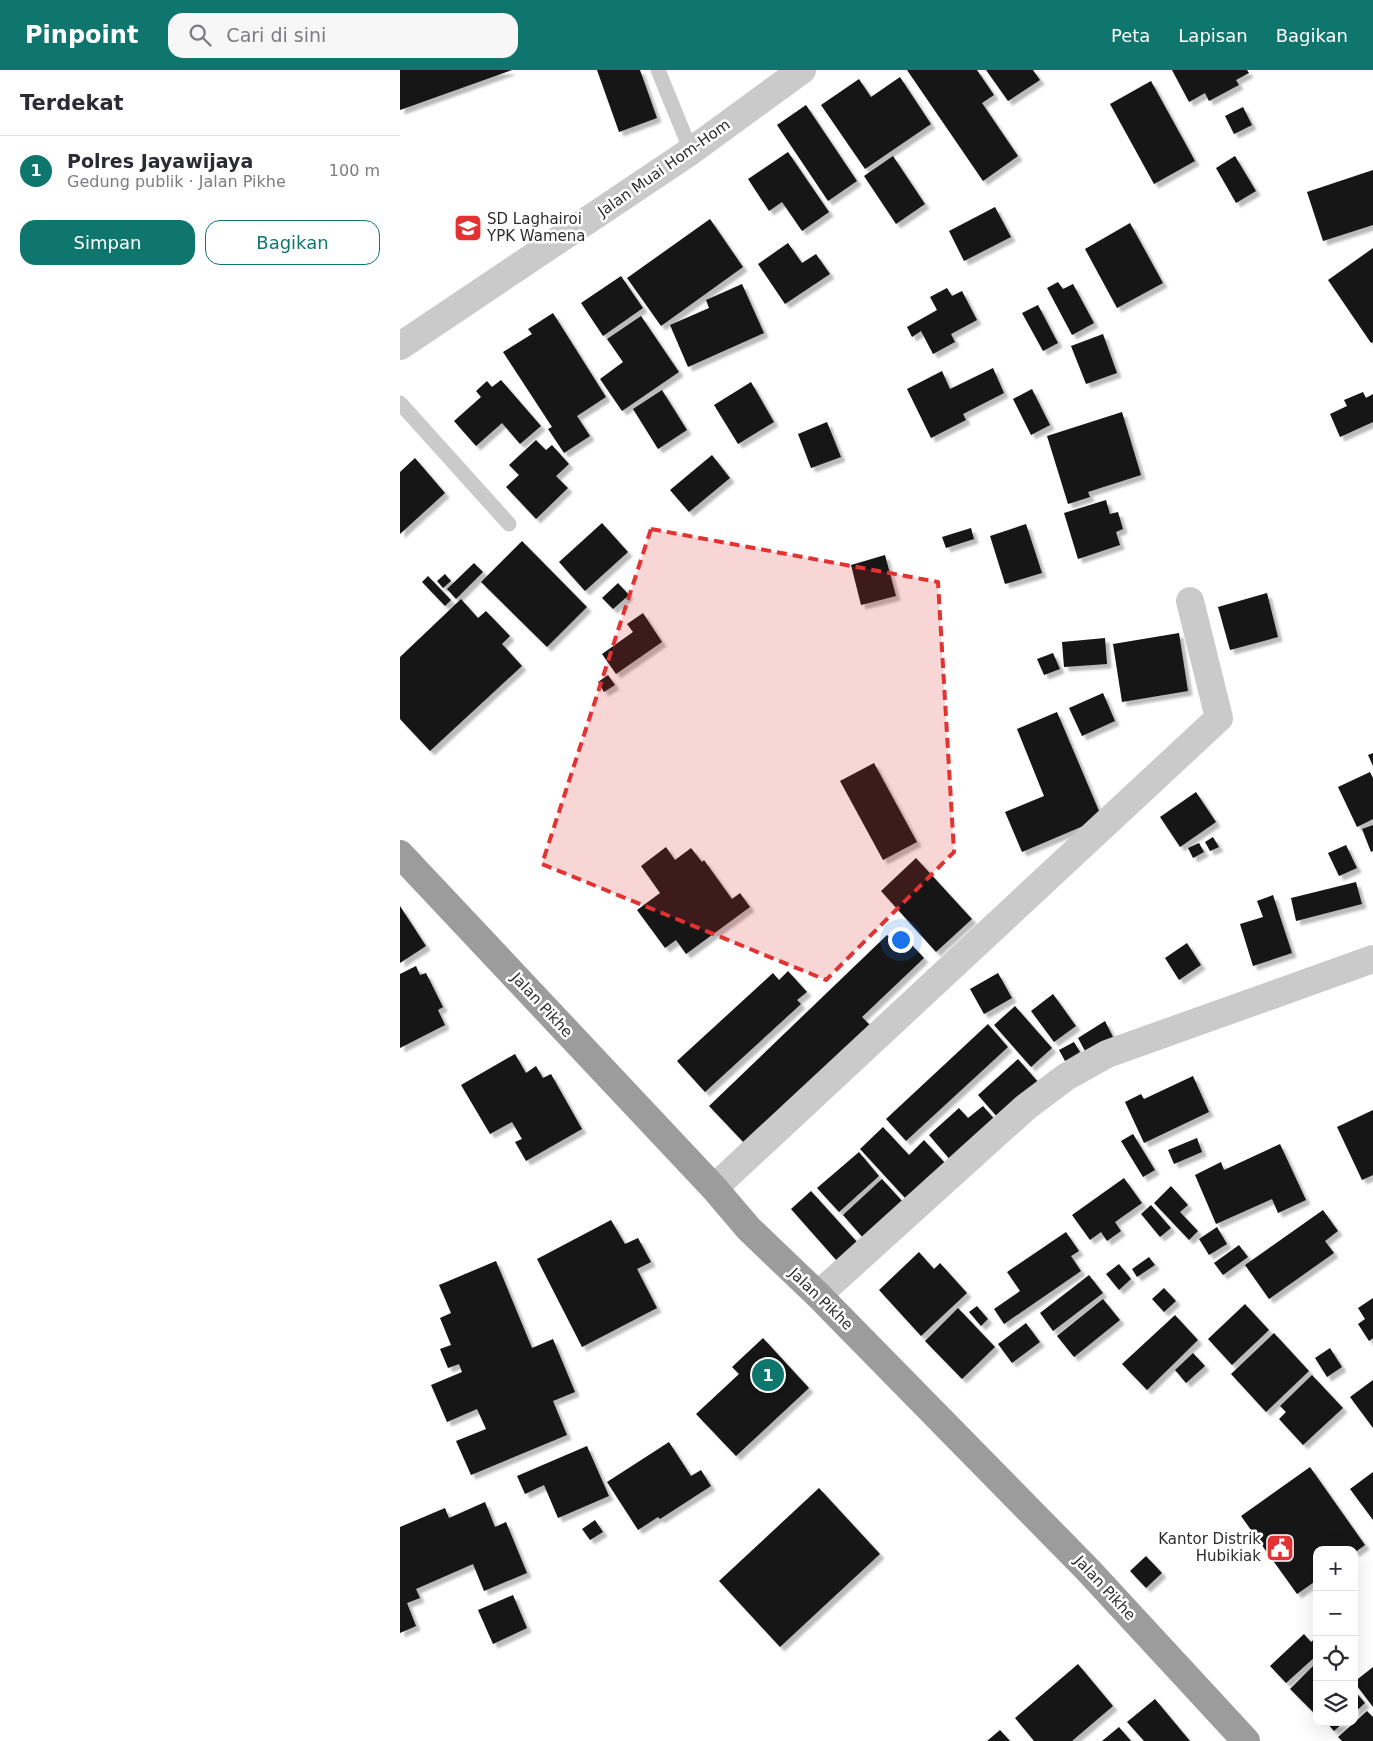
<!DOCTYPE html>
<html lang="id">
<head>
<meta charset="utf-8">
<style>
	body { margin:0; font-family:"DejaVu Sans",sans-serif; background:#f7f7f7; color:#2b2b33 }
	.controls { position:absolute; right:15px; bottom:15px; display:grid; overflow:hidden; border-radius:10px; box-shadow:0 5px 20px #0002 }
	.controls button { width:45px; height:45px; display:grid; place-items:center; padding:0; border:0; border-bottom:1px solid #e1e1e2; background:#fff; color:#2b2b33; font:25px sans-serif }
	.you { position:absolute; left:500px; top:869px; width:18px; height:18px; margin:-12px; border:4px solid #fff; border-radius:50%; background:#1a73e8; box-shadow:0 0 0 8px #1a73e833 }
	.badge { display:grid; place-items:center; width:32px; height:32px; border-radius:50%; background:#0f766e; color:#fff; font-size:16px; font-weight:700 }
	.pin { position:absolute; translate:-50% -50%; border:2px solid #fff; box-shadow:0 1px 5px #0006 }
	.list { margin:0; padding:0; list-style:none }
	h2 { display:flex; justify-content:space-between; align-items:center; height:65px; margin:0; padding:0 20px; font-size:21px }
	h2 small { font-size:16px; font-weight:400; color:#7c7c81 }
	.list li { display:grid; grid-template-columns:32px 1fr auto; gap:15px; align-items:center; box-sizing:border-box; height:70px; padding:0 20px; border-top:1px solid #e1e1e2 }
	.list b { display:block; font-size:19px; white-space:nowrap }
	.list p { margin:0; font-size:16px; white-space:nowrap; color:#7c7c81 }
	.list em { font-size:16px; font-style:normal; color:#7c7c81 }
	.actions { display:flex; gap:10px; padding:15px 20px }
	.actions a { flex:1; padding:11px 0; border:1px solid #0f766e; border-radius:15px; text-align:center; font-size:18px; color:#0f766e }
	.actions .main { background:#0f766e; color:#fff }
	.icon { flex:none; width:28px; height:28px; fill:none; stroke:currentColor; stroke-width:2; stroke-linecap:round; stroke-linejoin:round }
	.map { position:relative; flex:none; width:973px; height:1671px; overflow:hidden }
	header { display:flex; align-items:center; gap:30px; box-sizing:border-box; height:70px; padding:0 25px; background:#0f766e; color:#fff }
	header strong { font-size:24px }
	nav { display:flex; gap:28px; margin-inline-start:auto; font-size:18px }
	.search { width:350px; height:45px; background:#f7f7f7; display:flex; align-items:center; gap:12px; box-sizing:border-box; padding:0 18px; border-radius:15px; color:#7c7c81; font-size:19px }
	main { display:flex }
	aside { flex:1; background:#fff }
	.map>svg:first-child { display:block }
</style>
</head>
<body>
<header>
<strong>Pinpoint</strong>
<div class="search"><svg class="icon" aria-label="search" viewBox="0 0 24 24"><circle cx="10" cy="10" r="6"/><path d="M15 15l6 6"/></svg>Cari di sini</div>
<nav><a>Peta</a><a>Lapisan</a><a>Bagikan</a></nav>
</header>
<main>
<aside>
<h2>Terdekat<small></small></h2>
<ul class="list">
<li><span class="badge">1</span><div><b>Polres Jayawijaya</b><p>Gedung publik · Jalan Pikhe</p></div><em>100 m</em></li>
</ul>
<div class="actions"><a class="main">Simpan</a><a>Bagikan</a></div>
</aside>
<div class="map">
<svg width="973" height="1671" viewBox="0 0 973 1671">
	<defs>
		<filter id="shadow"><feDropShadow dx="4.5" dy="4.5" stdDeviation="1" flood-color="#0004"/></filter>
	</defs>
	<rect width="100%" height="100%" fill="#fff"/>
	<g fill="#141414" filter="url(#shadow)">
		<path d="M0 0H112L0 40Z"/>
		<path d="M197 0H240L257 48 219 62Z"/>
		<path d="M507 0H577L594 25 582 33 618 86 583 111Z"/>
		<path d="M586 0H633L640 10 608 31Z"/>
		<path d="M772 0H847L849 3 836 10 839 15 809 31 805 23 789 32Z"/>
		<path d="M500 7 531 54 465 99 421 35 459 9 471 27Z"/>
		<path d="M751 11 795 91 754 114 710 34Z"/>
		<path d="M406 35 457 111 428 131 377 55Z"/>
		<path d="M843 37 852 55 834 64 825 46Z"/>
		<path d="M388 82 429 142 402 161 382 132 369 141 348 109Z"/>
		<path d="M493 86 525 134 496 154 464 106Z"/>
		<path d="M835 86 856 121 836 133 816 98Z"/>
		<path d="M973 100V155L923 171 907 122Z"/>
		<path d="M595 137 611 167 564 191 549 161Z"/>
		<path d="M310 149 343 197 261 256 227 208Z"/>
		<path d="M730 153 763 213 717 238 685 179Z"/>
		<path d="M388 173 402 193 416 184 430 204 385 234 358 194Z"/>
		<path d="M973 178V272L971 273 928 210Z"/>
		<path d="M221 206 243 238 203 266 181 233Z"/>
		<path d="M658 212 663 219 673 214 694 253 672 265 647 218Z"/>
		<path d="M342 214 364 263 288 297 270 255 309 238 306 230Z"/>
		<path d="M547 218 552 226 562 221 577 250 551 264 555 272 533 284 521 261 512 267 507 257 537 240 530 227Z"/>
		<path d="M638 235 658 273 643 281 622 243Z"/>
		<path d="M153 243 206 327 177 346 190 366 164 383 148 359 152 357 103 282 132 264 128 259Z"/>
		<path d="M241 246 279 302 222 341 200 309 223 292 207 269Z"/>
		<path d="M703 264 717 303 686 314 671 276Z"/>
		<path d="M593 298 604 323 563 344 566 350 531 368 507 319 542 301 550 319Z"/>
		<path d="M101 310 141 356 120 374 102 353 76 376 54 351 81 327 76 321 87 311 92 317Z"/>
		<path d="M351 312 374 352 338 374 314 335Z"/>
		<path d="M632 319 650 355 631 365 613 329Z"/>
		<path d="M262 320 287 360 258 379 233 339Z"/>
		<path d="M963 322 966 328 973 324V352L940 367 930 344 947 336 944 330Z"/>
		<path d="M722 342 741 405 688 422 690 427 668 434 647 366Z"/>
		<path d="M427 352 441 387 411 398 398 364Z"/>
		<path d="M136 370 146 380 152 375 169 394 156 406 168 418 136 449 106 417 119 405 109 395Z"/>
		<path d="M312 385 330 408 289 442 270 420Z"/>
		<path d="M15 388 45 423 0 464V402Z"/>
		<path d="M706 430 710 444 718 442 723 459 716 462 720 475 678 489 664 443Z"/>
		<path d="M202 453 228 482 185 521 159 492Z"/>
		<path d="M626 454 642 503 605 514 590 466Z"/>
		<path d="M571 458 574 469 546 478 542 467Z"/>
		<path d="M122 471 187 537 147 577 81 512Z"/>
		<path d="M485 485 496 526 461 535 451 495Z"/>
		<path d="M74 493 83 502 56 529 47 519Z"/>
		<path d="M45 504 51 511 43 518 37 511Z"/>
		<path d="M28 506 51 530 45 536 22 512Z"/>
		<path d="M218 513 229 525 213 539 202 528Z"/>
		<path d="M867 523 878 567 830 580 818 537Z"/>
		<path d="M61 529 78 548 86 541 110 566 102 574 122 596 30 681 0 649V587Z"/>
		<path d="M243 543 262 572 216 604 202 584 233 562 227 554Z"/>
		<path d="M779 563 788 621 722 632 713 574Z"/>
		<path d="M705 568 707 594 664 597 662 572Z"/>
		<path d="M653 583 660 599 644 605 637 589Z"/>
		<path d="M208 605 215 615 204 622 198 612Z"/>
		<path d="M703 623 715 651 682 666 669 638Z"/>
		<path d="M657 642 702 748 622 782 605 742 644 726 617 659Z"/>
		<path d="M973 683V696L968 685Z"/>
		<path d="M474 693 517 772 483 790 440 711Z"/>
		<path d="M970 702 973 708V749L957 757 938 717Z"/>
		<path d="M796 722 816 752 780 777 760 747Z"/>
		<path d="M973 755V781L971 782 962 759Z"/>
		<path d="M813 767 819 777 810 781 805 772Z"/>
		<path d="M799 773 804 782 793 788 788 778Z"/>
		<path d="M946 775 957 798 939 806 928 783Z"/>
		<path d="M266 777 275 790 291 778 302 792 304 790 332 829 340 823 350 837 286 884 276 870 265 878 237 840 260 823 241 796Z"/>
		<path d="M516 788 572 849 536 882 481 821Z"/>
		<path d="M956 812 962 834 896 851 891 828Z"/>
		<path d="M873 825 892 883 853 896 840 854 863 847 857 831Z"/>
		<path d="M0 836 26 876 0 893Z"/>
		<path d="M487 865 505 883 512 875 524 888 462 947 472 957 348 1077 309 1036Z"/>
		<path d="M787 873 801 895 779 910 765 888Z"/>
		<path d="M16 896 20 905 26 903 43 937 38 940 45 955 0 978V904Z"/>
		<path d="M388 901 407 922 397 930 401 934 305 1022 277 991 373 903 379 910Z"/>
		<path d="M598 903 612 928 584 944 570 919Z"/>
		<path d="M653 924 676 956 654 972 631 941Z"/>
		<path d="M615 936 652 978 631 997 594 955Z"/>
		<path d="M705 951 713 967 686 983 678 968Z"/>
		<path d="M588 954 608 977 506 1071 486 1049Z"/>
		<path d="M674 972 680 982 665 991 659 980Z"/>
		<path d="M115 984 126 1003 136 996 143 1008 151 1004 182 1059 126 1091 115 1072 122 1069 112 1052 90 1064 61 1015Z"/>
		<path d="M618 989 639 1013 599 1049 578 1025Z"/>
		<path d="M793 1006 809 1042 744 1073 725 1032 741 1024 744 1029Z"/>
		<path d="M583 1036 597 1052 552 1092 529 1065 559 1038 568 1048Z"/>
		<path d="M973 1040V1105L962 1110 937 1057Z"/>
		<path d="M483 1057 509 1085 524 1070 545 1093 506 1129 460 1079Z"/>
		<path d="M733 1064 755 1100 743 1107 721 1071Z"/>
		<path d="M797 1068 802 1082 774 1094 768 1080Z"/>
		<path d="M880 1074 906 1130 878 1143 872 1129 816 1154 795 1105 821 1092 824 1100Z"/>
		<path d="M459 1082 479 1106 439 1142 417 1118Z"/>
		<path d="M724 1108 742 1133 715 1152 721 1161 707 1171 701 1162 690 1170 672 1145Z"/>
		<path d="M482 1109 503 1132 464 1169 443 1145Z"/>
		<path d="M771 1116 788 1135 780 1142 798 1161 789 1170 754 1133Z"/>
		<path d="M411 1121 458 1173 437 1191 391 1139Z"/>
		<path d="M751 1135 771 1158 760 1167 741 1144Z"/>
		<path d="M923 1140 938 1161 925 1171 934 1183 869 1229 845 1195Z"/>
		<path d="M211 1150 225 1174 238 1168 251 1192 237 1199 257 1238 182 1277 137 1189Z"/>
		<path d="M817 1157 827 1174 809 1185 799 1169Z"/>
		<path d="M666 1162 679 1181 671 1186 681 1201 604 1254 594 1239 620 1221 607 1202Z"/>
		<path d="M839 1175 848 1187 823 1205 814 1193Z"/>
		<path d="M519 1182 534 1199 540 1193 567 1223 521 1266 479 1220Z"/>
		<path d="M749 1187 755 1195 737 1207 732 1199Z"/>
		<path d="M96 1191 132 1278 153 1269 175 1322 153 1331 167 1365 71 1405 56 1371 86 1359 77 1339 47 1352 31 1315 62 1302 59 1294 48 1298 40 1279 51 1275 40 1248 51 1243 39 1215Z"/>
		<path d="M719 1194 731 1209 719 1220 706 1204Z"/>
		<path d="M689 1205 703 1223 653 1261 640 1243Z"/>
		<path d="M764 1218 776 1231 764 1242 752 1229Z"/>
		<path d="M973 1228V1268L969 1271 958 1254 965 1249 958 1238Z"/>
		<path d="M703 1229 720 1250 674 1287 657 1266Z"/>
		<path d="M845 1234 869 1260 832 1295 808 1269Z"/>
		<path d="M577 1236 588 1249 581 1256 569 1242Z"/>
		<path d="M558 1238 595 1277 562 1309 525 1271Z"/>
		<path d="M775 1245 798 1270 747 1320 722 1294Z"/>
		<path d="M626 1253 640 1272 612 1293 598 1274Z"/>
		<path d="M874 1263 909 1301 866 1342 831 1304Z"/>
		<path d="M363 1268 409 1318 336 1386 296 1344 339 1304 332 1297Z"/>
		<path d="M930 1278 942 1297 927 1307 915 1288Z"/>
		<path d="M793 1283 805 1296 786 1313 775 1300Z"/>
		<path d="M912 1305 943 1338 903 1375 879 1349 886 1342 880 1336Z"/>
		<path d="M973 1310V1358L950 1327Z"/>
		<path d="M269 1372 291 1406 301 1400 311 1416 260 1449 258 1447 238 1460 207 1412Z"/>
		<path d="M187 1376 209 1426 158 1448 144 1415 125 1424 117 1406Z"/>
		<path d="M910 1397 965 1475 954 1483V1480H917V1510L897 1524 841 1446Z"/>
		<path d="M973 1402V1450L950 1419Z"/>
		<path d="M419 1418 480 1484 380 1577 319 1511Z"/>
		<path d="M85 1432 95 1457 106 1452 127 1503 84 1521 73 1494 16 1519 20 1528 7 1533 16 1556 0 1563V1457L45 1438 49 1448Z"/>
		<path d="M195 1450 203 1462 190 1470 182 1459Z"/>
		<path d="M746 1486 762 1503 746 1518 730 1501Z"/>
		<path d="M113 1525 127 1558 93 1574 78 1540Z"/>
		<path d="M904 1564 911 1572 917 1567V1585L886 1613 870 1596Z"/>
		<path d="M917 1592V1638L913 1642 890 1619Z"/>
		<path d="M678 1594 713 1636 672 1671H634L615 1648Z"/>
		<path d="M973 1597V1637L954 1612Z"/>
		<path d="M954 1620 965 1633 954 1643Z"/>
		<path d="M755 1629 790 1671H744L727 1652Z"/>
		<path d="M967 1641 973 1647V1671H942L938 1667Z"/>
		<path d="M926 1652H944L934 1661Z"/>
		<path d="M719 1657 731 1671H702Z"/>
		<path d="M600 1660 610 1671H587Z"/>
	</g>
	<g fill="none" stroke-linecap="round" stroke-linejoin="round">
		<g stroke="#cacaca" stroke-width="15">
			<path d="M258 0 291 81"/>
			<path d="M0 333 109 454"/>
		</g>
		<g stroke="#cacaca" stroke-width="28">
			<path d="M314 1118 819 648 790 531"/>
			<path d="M418 1225 626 1037 666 1007 707 984 973 889"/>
		</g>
		<path stroke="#cacaca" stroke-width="28" d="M0 276 291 81 402 0"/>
		<path stroke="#9c9c9c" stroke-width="28" d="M0 784 314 1118 349 1159 418 1225 688 1500 846 1671"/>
	</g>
	<path fill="#e23231" fill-opacity="0.2" stroke="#e23231" stroke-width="4" stroke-dasharray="10 6" stroke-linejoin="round" d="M251 459 538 512 554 782 426 910 142 794Z"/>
	<defs>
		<symbol id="school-square" viewBox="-11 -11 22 22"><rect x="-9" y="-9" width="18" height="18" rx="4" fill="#e23231" stroke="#fff"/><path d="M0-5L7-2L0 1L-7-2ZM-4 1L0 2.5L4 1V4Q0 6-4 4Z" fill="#fff"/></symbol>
		<symbol id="civic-square" viewBox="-11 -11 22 22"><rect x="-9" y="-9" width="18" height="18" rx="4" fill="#e23231" stroke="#fff"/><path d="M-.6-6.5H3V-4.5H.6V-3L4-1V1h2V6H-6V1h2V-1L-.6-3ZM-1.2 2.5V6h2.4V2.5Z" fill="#fff"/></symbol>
	</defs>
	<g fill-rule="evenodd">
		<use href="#school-square" x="52" y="142" width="32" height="32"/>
		<use href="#civic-square" x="864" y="1462" width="32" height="32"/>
	</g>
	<g text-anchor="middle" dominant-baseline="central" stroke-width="5" stroke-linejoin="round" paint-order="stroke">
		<g font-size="15" fill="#2d2d2d" stroke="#fff">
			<text transform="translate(264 98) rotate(-35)">Jalan Muai Hom-Hom</text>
			<text transform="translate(142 935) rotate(47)">Jalan Pikhe</text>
			<text transform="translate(421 1229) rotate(44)">Jalan Pikhe</text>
			<text transform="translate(705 1518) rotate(47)">Jalan Pikhe</text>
		</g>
		<g font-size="15" fill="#2d2d2d" stroke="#fff" text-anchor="start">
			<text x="87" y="149">SD Laghairoi<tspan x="87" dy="17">YPK Wamena</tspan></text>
			<text x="861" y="1469" text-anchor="end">Kantor Distrik<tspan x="861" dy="17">Hubikiak</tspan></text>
		</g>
	</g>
</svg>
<div class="controls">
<button>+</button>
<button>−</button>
<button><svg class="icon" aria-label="locate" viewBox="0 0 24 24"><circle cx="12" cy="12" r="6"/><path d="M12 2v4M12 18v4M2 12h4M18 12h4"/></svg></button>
<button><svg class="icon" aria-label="layers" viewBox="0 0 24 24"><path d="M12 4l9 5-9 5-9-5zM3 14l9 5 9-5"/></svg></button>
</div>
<div class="you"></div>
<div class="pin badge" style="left:368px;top:1305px">1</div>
</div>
</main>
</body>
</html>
